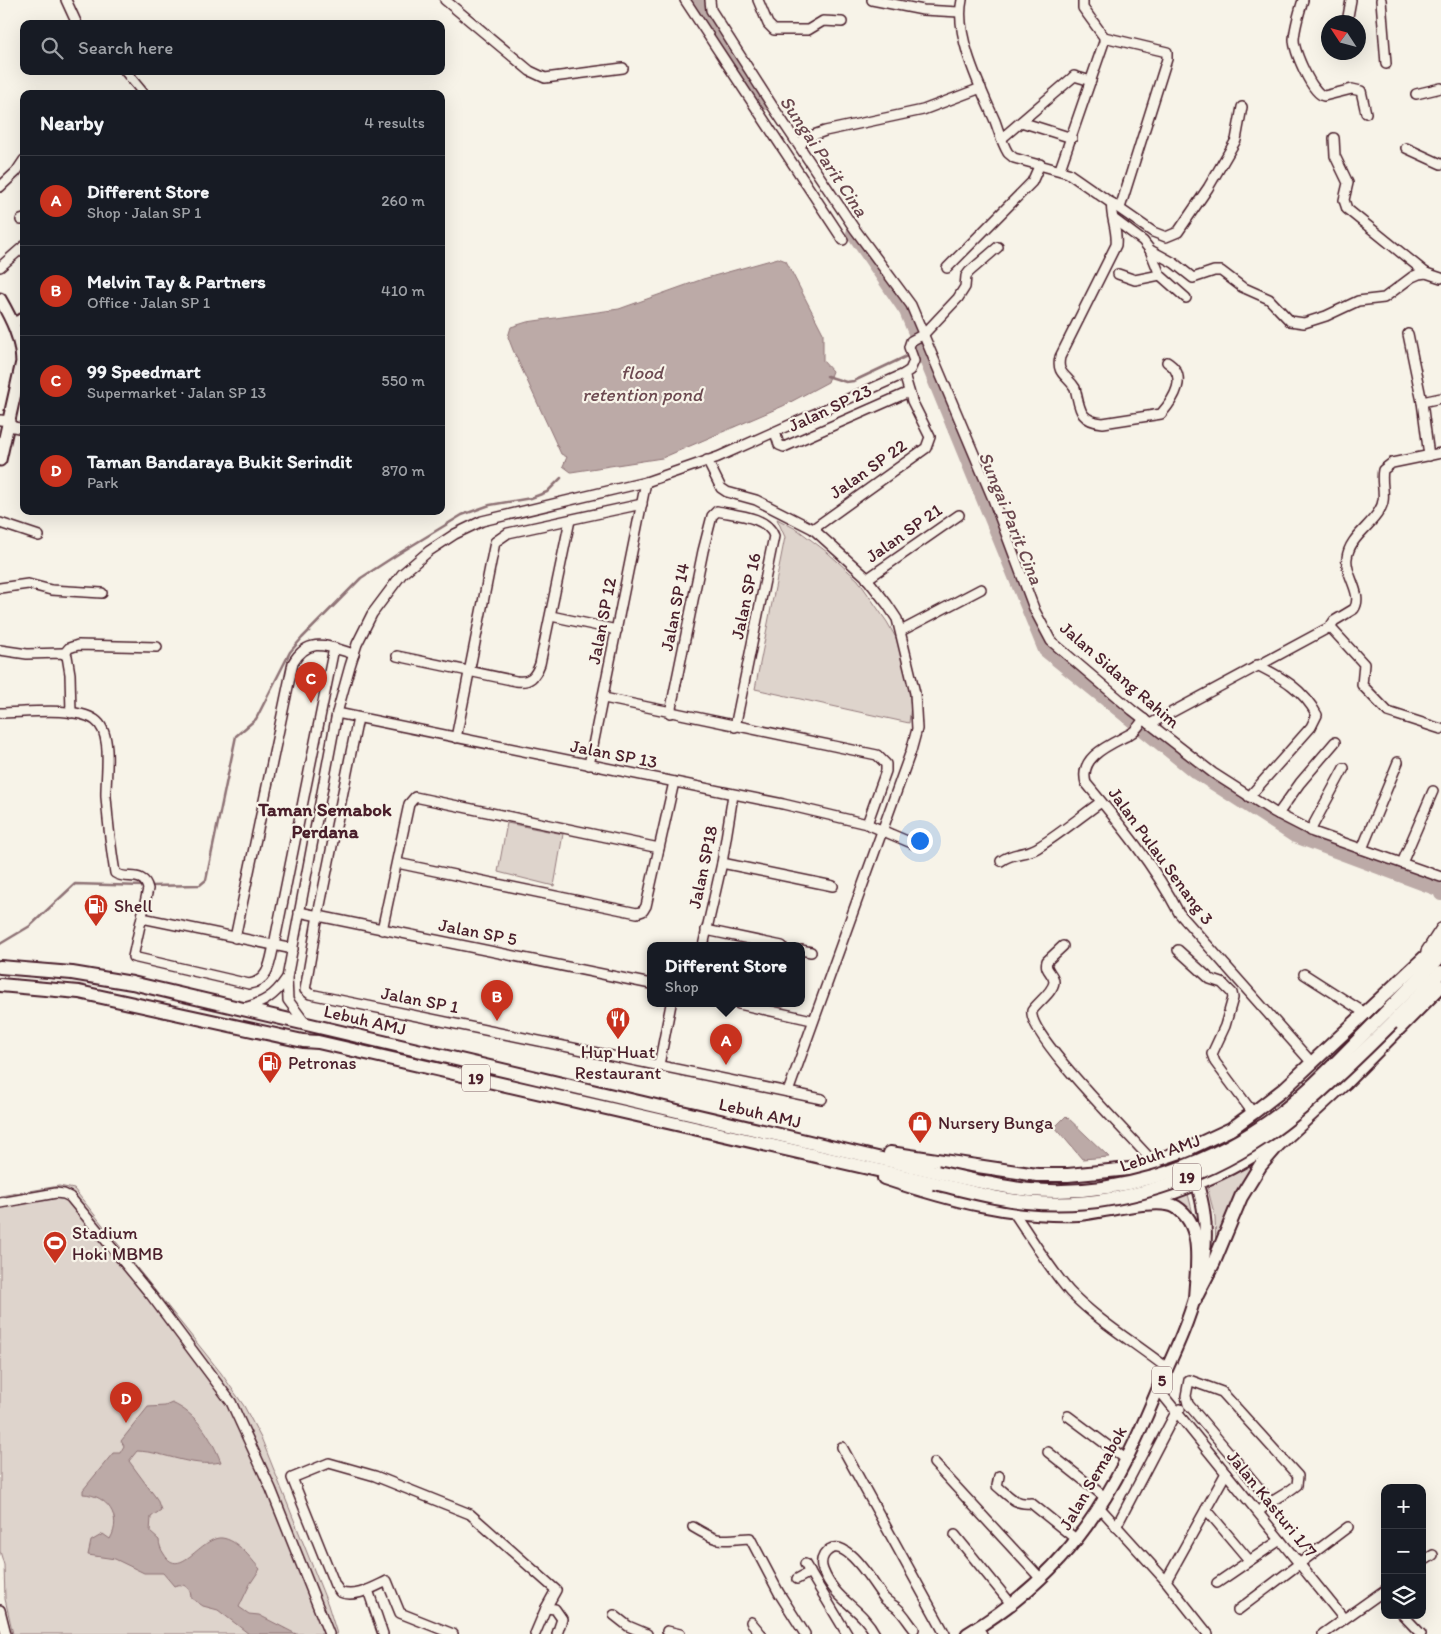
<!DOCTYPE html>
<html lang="en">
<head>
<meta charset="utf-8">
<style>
	body { margin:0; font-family:Itim,sans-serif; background:#20242c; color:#f1f3f6 }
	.controls { position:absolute; right:15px; bottom:15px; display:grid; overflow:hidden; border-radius:10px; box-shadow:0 5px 20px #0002 }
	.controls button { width:45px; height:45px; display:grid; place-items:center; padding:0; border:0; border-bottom:1px solid #363941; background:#171b24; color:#f1f3f6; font:25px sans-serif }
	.compass { position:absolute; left:1321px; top:15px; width:45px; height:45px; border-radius:50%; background:#171b24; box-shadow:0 5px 20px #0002; rotate:306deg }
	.you { position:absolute; left:919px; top:840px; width:18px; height:18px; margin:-12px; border:4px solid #fff; border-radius:50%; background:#1a73e8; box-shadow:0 0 0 8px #1a73e833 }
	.badge { display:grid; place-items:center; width:32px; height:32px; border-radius:50%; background:#c8321e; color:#fff; font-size:16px; font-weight:700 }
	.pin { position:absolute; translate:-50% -41px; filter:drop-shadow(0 1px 2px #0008) }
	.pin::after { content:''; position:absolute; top:26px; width:18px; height:15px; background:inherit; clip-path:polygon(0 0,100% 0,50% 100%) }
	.popup { position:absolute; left:647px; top:942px; width:158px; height:65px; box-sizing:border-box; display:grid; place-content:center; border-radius:10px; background:#171b24; filter:drop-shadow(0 1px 4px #0005); font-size:16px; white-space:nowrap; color:#9ea1a6 }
	.popup b { font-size:19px; color:#f1f3f6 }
	.popup::after { content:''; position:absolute; left:50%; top:100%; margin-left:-10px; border:10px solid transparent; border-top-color:#171b24 }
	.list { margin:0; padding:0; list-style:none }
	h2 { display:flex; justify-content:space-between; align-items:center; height:65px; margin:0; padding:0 20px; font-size:21px }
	h2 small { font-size:16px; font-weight:400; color:#9ea1a6 }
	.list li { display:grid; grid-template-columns:32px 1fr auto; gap:15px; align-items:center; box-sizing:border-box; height:90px; padding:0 20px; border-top:1px solid #363941 }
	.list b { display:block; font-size:19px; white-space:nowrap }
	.list p { margin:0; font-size:16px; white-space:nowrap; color:#9ea1a6 }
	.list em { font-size:16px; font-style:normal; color:#9ea1a6 }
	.icon { flex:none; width:28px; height:28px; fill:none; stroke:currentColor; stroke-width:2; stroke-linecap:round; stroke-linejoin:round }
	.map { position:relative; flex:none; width:1441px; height:1634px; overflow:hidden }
	.search { position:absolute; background:#171b24; box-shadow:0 5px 20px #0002; left:20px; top:20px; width:425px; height:55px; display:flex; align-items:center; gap:12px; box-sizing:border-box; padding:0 18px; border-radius:10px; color:#9ea1a6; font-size:19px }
	.panel { position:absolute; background:#171b24; box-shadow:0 5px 20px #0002; left:20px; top:90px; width:425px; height:425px; border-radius:10px }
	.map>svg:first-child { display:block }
</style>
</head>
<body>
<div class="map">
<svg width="1441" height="1634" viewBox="0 0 1441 1634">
	<rect width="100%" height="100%" fill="#f7f3e8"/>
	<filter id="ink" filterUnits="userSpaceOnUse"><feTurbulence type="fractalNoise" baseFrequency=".02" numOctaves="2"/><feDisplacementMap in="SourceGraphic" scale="10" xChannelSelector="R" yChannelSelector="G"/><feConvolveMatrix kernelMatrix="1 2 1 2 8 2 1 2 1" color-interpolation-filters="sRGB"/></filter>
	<g filter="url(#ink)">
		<g fill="#ded4cc" stroke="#947a7c">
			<path d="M777 519 798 530 827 552 858 580 887 622 903 650 911 706 909 723 755 689 785 537Z"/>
			<path d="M507 823 563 834 554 886 498 872Z"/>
			<path d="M1256 1163 1216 1251 1215 1217 1207 1186Z"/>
			<path d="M59 1186 74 1189 221 1373 244 1406 262 1440 328 1605 337 1634H13L5 1599 4 1565 0 1551V1196Z"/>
			<path d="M1188 1194 1194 1218 1171 1199Z"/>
		</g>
		<g fill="#bcaaa7" stroke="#8e7275">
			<path d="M778 258 786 261 823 333V361L832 371 828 382 783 406 662 458 571 472 563 466 567 457 561 454 513 350 508 337 511 327 527 322 619 309 703 279Z"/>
			<path d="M1066 1116 1109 1157 1082 1159 1055 1127Z"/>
			<path d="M172 1403C197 1414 211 1437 221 1462 191 1468 166 1452 137 1451L129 1461 157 1499 161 1510 151 1517 150 1532 159 1540C159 1544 161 1550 164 1554 180 1581 201 1536 222 1538 238 1540 250 1558 260 1569L250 1584 239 1607 249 1614 259 1615 296 1634H249L218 1610 203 1606 191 1598C191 1588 184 1582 174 1586L163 1573H144L115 1559 88 1555 91 1541 103 1534 110 1539C123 1517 107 1495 83 1494V1490L113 1453H120L124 1446 121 1441 148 1407 165 1406Z"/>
		</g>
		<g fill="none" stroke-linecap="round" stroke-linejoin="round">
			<g stroke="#8e7275" stroke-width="2.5">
				<path d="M827 376 846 382 854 381 909 355"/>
				<path d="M149 886 200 885 206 880 236 736 256 719 290 652 302 638 361 578 398 554 462 515 490 505 531 498 547 492 561 478"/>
				<path d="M0 944 30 926 75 884 144 886"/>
			</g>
			<g stroke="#bcaaa7" stroke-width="14">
				<path d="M696 0 766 103"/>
				<path d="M853 233 906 311 1045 650 1193 770 1295 836 1440 890 1441 894"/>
			</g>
			<defs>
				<g id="minor">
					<path d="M66 0 77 24"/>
					<path d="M445 0 530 71 545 78 623 68"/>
					<path d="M685 0 843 240"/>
					<path d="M710 0 711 10 773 107 854 228 911 305 993 499 1035 611 1051 641 1132 710 1213 773 1274 812 1313 832 1441 877"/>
					<path d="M758 0 768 24 774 30H808L823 21 842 22"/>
					<path d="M872 0 923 10 959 12"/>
					<path d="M962 0C954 35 981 89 995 121 999 132 1002 143 1008 153L1014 158 1068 173 1153 232 1166 237 1178 232 1208 188 1236 140 1242 107"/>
					<path d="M1303 0C1299 13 1295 26 1294 39 1294 51 1312 94 1324 96L1352 89 1361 91 1366 113"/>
					<path d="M1381 0 1386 64"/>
					<path d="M1347 22 1351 0"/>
					<path d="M1104 37 1167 52V59L1120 208"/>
					<path d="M125 71 144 94"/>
					<path d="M1416 94 1441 88"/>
					<path d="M1021 122 1072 138"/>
					<path d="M1334 138 1335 156 1348 183 1344 200 1347 209 1426 273"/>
					<path d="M1001 139 1072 78 1074 76 1091 81"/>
					<path d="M800 147 805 138 825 131 923 110 981 88"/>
					<path d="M1406 148 1441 164"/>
					<path d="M1060 169 1104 42V37L1083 8V0"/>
					<path d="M0 187 16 172 24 160"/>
					<path d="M1112 203C1109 213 1118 229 1116 245L1060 357C1056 374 1067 375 1075 388 1080 407 1078 421 1103 423L1161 414C1174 399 1189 376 1167 362"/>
					<path d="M21 220 24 219"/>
					<path d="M1115 220 1143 241 1150 250 1160 275 1186 298"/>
					<path d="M1150 250 1174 263 1193 278 1214 271H1221L1242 287 1269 299 1290 321 1304 323 1326 316 1358 301 1384 298 1412 277 1419 274 1426 273 1441 278"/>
					<path d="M0 267 24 246"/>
					<path d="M947 268 1032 182 1040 164"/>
					<path d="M1118 274 1135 280 1160 275"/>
					<path d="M14 323 24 317"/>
					<path d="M1408 334 1422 402 1429 456"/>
					<path d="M1422 402 1441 398"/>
					<path d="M0 420 11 421"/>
					<path d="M9 426 24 429"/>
					<path d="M775 432 779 445 784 447 909 392"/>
					<path d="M707 460 721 488 727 492 756 500 813 529 865 576 887 604 897 619 915 693 917 729 911 751 788 1092"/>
					<path d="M0 523 39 536"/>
					<path d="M813 529 926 448 930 437 912 401 904 374"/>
					<path d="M867 579 959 515"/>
					<path d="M0 588 28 584 51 590 102 593"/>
					<path d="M551 616 617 630"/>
					<path d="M1330 627 1364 664 1362 685 1388 712 1441 729"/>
					<path d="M901 631 981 589"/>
					<path d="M0 650 27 654 62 653 67 656 70 674 71 713"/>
					<path d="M64 654 69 648 78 645 157 647"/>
					<path d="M397 656 516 681C530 683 535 677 540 664L570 520"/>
					<path d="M604 698 877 755 886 764V771L867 824"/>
					<path d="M0 713C24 713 75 706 95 720 114 733 105 777 106 797 108 822 111 849 115 873 126 881 144 870 148 889L133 957 249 984C269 981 270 962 274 945L334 648"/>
					<path d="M337 713 783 804 867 824 914 844"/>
					<path d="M670 713 703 551 712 516 717 511C735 515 767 516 774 536L735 727"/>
					<path d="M358 718 318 915 305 990 310 994 334 999 822 1099"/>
					<path d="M1144 719C1140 724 1136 731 1130 734 1112 744 1078 756 1086 783 1120 824 1154 865 1179 913L1312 1063"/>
					<path d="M1150 724 1330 627 1334 621 1354 609C1364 594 1344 574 1347 558 1349 538 1370 527 1379 511 1388 498 1380 485 1383 470L1392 463 1441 453"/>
					<path d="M456 738 495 542 508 533 642 504"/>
					<path d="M589 765 646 482"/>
					<path d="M1249 797 1311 727 1317 715C1303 689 1283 678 1257 665"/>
					<path d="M1278 814 1300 783 1335 742"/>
					<path d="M1310 831 1344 768"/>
					<path d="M1362 849 1398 762"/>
					<path d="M1001 861C1013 852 1025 855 1037 848 1060 834 1080 817 1101 802"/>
					<path d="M397 863 637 913 643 911 646 906 674 782"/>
					<path d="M722 863 833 886"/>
					<path d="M1402 863 1433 791"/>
					<path d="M299 912 651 984"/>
					<path d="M142 918 293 949"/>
					<path d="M382 930 409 804 415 797 659 848"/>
					<path d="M706 930 782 946"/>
					<path d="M235 938 293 663C309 635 329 647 354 654"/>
					<path d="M703 946 722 863 733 795"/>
					<path d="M1063 946 1047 961C1044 971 1054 973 1054 982 1053 992 1037 1003 1032 1011 1027 1035 1133 1138 1153 1162"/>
					<path d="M801 950 811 952"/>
					<path d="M1178 950 1210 979 1222 983 1232 993 1233 998 1225 1026 1212 1054 1215 1062 1253 1113"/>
					<path d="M1426 951 1441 928"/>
					<path d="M1304 974 1365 1013"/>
					<path d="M739 1004 812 1020"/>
					<path d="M243 1008C263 1003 274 997 286 979"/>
					<path d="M305 1023 288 1000 287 978 337 713 350 666 357 644 372 614 402 574 429 551 455 534 482 521 646 482 718 457 904 374 910 370 914 361 909 347 911 341 924 334 958 298 965 287 966 276 969 272 998 247"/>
					<path d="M659 1065 671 1004"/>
					<path d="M0 1203 56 1193 64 1194 70 1197 151 1295 231 1402 271 1489 329 1634"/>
					<path d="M1012 1210C1031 1237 1048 1267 1070 1292 1098 1321 1135 1343 1167 1368"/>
					<path d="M1158 1389 1344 1619"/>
					<path d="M1068 1416 1127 1460"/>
					<path d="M842 1447 945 1634"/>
					<path d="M1048 1452 1106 1498"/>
					<path d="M934 1463 1041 1579"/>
					<path d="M999 1476 997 1486C1009 1496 1015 1505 1031 1503L1077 1540"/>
					<path d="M1100 1508 1166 1581 1208 1634"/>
					<path d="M1206 1509 1249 1560"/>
					<path d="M1258 1512C1270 1501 1284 1496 1297 1485L1298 1476 1222 1392 1189 1380 1186 1396 1188 1404 1270 1501"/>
					<path d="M693 1527C723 1545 719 1539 750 1538L779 1593 805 1634"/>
					<path d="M1116 1527 1176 1412 1180 1409"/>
					<path d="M955 1535 1012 1605"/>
					<path d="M1422 1562 1433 1555"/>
					<path d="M805 1564 847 1634"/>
					<path d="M797 1579 810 1572"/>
					<path d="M1166 1581 1226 1473"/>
					<path d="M1217 1583 1280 1540"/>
					<path d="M368 1590 383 1634"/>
					<path d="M546 1608 555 1609 562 1619 557 1634"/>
					<path d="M0 1610 6 1634"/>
					<path d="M1238 1610 1348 1527"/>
					<path d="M614 1615 628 1626 647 1634"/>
					<path d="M1403 1615 1421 1634"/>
					<path d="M751 1622 761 1634"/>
					<path d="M977 1628 982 1634"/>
					<path d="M667 1631 680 1634"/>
					<path d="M453 1634 400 1613 387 1581C374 1587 354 1599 340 1592L335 1585 292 1478 329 1463 375 1476 470 1514 556 1590 546 1608 535 1634"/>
					<path d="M875 1634C861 1607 835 1601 823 1570 821 1565 821 1560 824 1555 843 1527 875 1588 885 1599 889 1603 894 1605 897 1608 904 1614 908 1622 914 1629"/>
					<path d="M1323 1634 1385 1590"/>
				</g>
				<g id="major">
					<path d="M0 299C12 320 21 338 22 362L0 460"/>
					<path d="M1186 1150C1203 1196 1212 1229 1200 1277"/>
					<path d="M967 1634C1072 1571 1115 1494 1160 1384 1173 1355 1188 1324 1196 1293"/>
				</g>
				<g id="highway">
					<path d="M0 967 72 973 132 983 937 1172"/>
					<path d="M0 985 79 992 303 1041 318 1042 934 1183"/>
					<path d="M1384 1014 1441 956"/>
					<path d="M1392 1023 1441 972"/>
					<path d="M890 1153 1037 1175H1068L1150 1167 1160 1171 1165 1181"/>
					<path d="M1142 1165 1186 1150 1231 1129 1253 1113 1284 1089 1441 942"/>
					<path d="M884 1178C947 1199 1012 1217 1079 1214 1102 1212 1159 1196 1176 1207 1206 1226 1196 1270 1195 1300"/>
					<path d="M1152 1200C1196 1185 1237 1168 1275 1141"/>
					<path d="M1197 1295 1214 1262 1241 1197 1260 1166 1278 1145 1345 1083 1441 986"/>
				</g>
			</defs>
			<use href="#minor" stroke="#4a1f2b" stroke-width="12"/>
			<use href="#major" stroke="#4a1f2b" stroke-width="15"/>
			<use href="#highway" stroke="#4a1f2b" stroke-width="16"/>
			<use href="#minor" stroke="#f7f3e8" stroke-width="9"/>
			<use href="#major" stroke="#f7f3e8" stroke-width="11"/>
			<use href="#highway" stroke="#f7f3e8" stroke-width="12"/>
			<defs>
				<g id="highway-bridge">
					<path d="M937 1172C968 1179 999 1187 1030 1190 1113 1197 1199 1170 1267 1123 1310 1093 1346 1051 1384 1014"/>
					<path d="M934 1183C964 1190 995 1199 1026 1202 1124 1212 1228 1172 1302 1108 1333 1081 1363 1052 1392 1023"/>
				</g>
			</defs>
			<use href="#highway-bridge" stroke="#4a1f2b" stroke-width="16" stroke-linecap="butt"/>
			<use href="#highway-bridge" stroke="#f7f3e8" stroke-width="12"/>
		</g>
	</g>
	<defs>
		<symbol id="fuel-pin" viewBox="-11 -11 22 30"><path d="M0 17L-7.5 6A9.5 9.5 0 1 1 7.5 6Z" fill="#c8321e" stroke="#f7f3e8"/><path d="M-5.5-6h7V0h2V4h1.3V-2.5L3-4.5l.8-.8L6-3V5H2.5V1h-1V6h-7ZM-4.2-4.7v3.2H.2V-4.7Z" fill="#fff"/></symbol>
		<symbol id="restaurant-pin" viewBox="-11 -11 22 30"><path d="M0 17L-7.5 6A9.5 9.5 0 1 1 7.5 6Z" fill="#c8321e" stroke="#f7f3e8"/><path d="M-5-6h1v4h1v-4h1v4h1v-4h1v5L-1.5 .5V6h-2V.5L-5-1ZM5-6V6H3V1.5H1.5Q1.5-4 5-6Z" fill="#fff"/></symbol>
		<symbol id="shop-pin" viewBox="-11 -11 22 30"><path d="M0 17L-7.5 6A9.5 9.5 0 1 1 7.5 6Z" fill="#c8321e" stroke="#f7f3e8"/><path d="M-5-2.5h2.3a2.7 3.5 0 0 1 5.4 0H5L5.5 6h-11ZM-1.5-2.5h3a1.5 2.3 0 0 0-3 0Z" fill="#fff"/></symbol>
		<symbol id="stadium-pin" viewBox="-11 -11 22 30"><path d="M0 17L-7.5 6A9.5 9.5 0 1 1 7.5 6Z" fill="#c8321e" stroke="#f7f3e8"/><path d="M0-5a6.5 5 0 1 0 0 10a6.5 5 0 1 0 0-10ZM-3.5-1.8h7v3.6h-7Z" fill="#fff"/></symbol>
	</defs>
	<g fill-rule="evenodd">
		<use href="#fuel-pin" x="82" y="892" width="28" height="38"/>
		<use href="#restaurant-pin" x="604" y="1005" width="28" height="38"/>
		<use href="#fuel-pin" x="256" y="1049" width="28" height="38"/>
		<use href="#shop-pin" x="906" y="1109" width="28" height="38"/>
		<use href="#stadium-pin" x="41" y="1229" width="28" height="38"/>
	</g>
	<g text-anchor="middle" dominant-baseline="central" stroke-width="4.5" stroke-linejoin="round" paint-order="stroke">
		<g fill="#f7f3e8" stroke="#7e5f64" stroke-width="1">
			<rect x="462" y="1064.5" width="28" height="27" rx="4"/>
			<rect x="1173" y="1163.5" width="28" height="27" rx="4"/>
			<rect x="1152" y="1366.5" width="20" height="27" rx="4"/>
		</g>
		<g font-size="16" font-weight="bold" fill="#4a1f2b">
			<text x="476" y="1078">19</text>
			<text x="1187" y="1177">19</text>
			<text x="1162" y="1380">5</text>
		</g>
		<g font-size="18" fill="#4a1f2b" stroke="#f7f3e8">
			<text transform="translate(830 408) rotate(-25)">Jalan SP 23</text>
			<text transform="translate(868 469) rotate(-35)">Jalan SP 22</text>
			<text transform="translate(904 533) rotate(-35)">Jalan SP 21</text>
			<text transform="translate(746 596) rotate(-78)">Jalan SP 16</text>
			<text transform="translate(675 607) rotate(-79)">Jalan SP 14</text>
			<text transform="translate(602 621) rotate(-79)">Jalan SP 12</text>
			<text transform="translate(1120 675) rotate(41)">Jalan Sidang Rahim</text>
			<text transform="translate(614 754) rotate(11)">Jalan SP 13</text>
			<text transform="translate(1161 856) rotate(54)">Jalan Pulau Senang 3</text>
			<text transform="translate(703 867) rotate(-78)">Jalan SP18</text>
			<text transform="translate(478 932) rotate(11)">Jalan SP 5</text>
			<text transform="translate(420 1000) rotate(11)">Jalan SP 1</text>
			<text transform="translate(365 1020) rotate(13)">Lebuh AMJ</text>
			<text transform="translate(760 1113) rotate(13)">Lebuh AMJ</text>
			<text transform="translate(1160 1153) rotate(-19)">Lebuh AMJ</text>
			<text transform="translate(1093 1478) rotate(-60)">Jalan Semabok</text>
			<text transform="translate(1272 1504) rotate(51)">Jalan Kasturi 1/7</text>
		</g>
		<g font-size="18" fill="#4a1f2b" stroke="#f7f3e8" text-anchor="start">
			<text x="114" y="906">Shell</text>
			<text x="618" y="1052" text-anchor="middle">Hup Huat<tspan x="618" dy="21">Restaurant</tspan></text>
			<text x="288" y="1063">Petronas</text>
			<text x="938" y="1123">Nursery Bunga</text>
			<text x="72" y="1233">Stadium<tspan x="72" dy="21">Hoki MBMB</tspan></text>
		</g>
		<g font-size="19" font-style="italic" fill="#6c4950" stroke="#f7f3e8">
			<text transform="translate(824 156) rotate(56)">Sungai Parit Cina</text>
			<text x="642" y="372">flood<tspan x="642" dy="22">retention pond</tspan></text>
			<text transform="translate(1011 518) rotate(68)">Sungai Parit Cina</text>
		</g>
		<g font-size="19" font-weight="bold" fill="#4a1f2b" stroke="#f7f3e8">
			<text x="325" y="809">Taman Semabok<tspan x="325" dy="22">Perdana</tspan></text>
		</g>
	</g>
</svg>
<div class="controls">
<button>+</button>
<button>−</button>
<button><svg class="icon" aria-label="layers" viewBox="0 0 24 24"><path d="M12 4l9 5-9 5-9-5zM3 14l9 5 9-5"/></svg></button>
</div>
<svg class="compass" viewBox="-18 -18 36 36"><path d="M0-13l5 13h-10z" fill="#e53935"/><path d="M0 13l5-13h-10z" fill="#9ea1a6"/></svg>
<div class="you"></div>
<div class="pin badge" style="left:726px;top:1065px">A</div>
<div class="popup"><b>Different Store</b>Shop</div>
<div class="pin badge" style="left:497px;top:1021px">B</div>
<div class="pin badge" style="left:311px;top:703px">C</div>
<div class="pin badge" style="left:126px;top:1423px">D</div>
<div class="search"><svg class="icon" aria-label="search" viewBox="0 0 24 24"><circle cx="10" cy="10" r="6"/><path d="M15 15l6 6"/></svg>Search here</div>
<section class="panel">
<h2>Nearby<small>4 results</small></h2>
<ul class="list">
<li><span class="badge">A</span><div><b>Different Store</b><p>Shop · Jalan SP 1</p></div><em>260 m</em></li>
<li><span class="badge">B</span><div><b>Melvin Tay &amp; Partners</b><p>Office · Jalan SP 1</p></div><em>410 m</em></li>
<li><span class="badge">C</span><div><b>99 Speedmart</b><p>Supermarket · Jalan SP 13</p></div><em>550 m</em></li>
<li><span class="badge">D</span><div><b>Taman Bandaraya Bukit Serindit</b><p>Park</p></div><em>870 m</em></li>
</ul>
</section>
</div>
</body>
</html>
